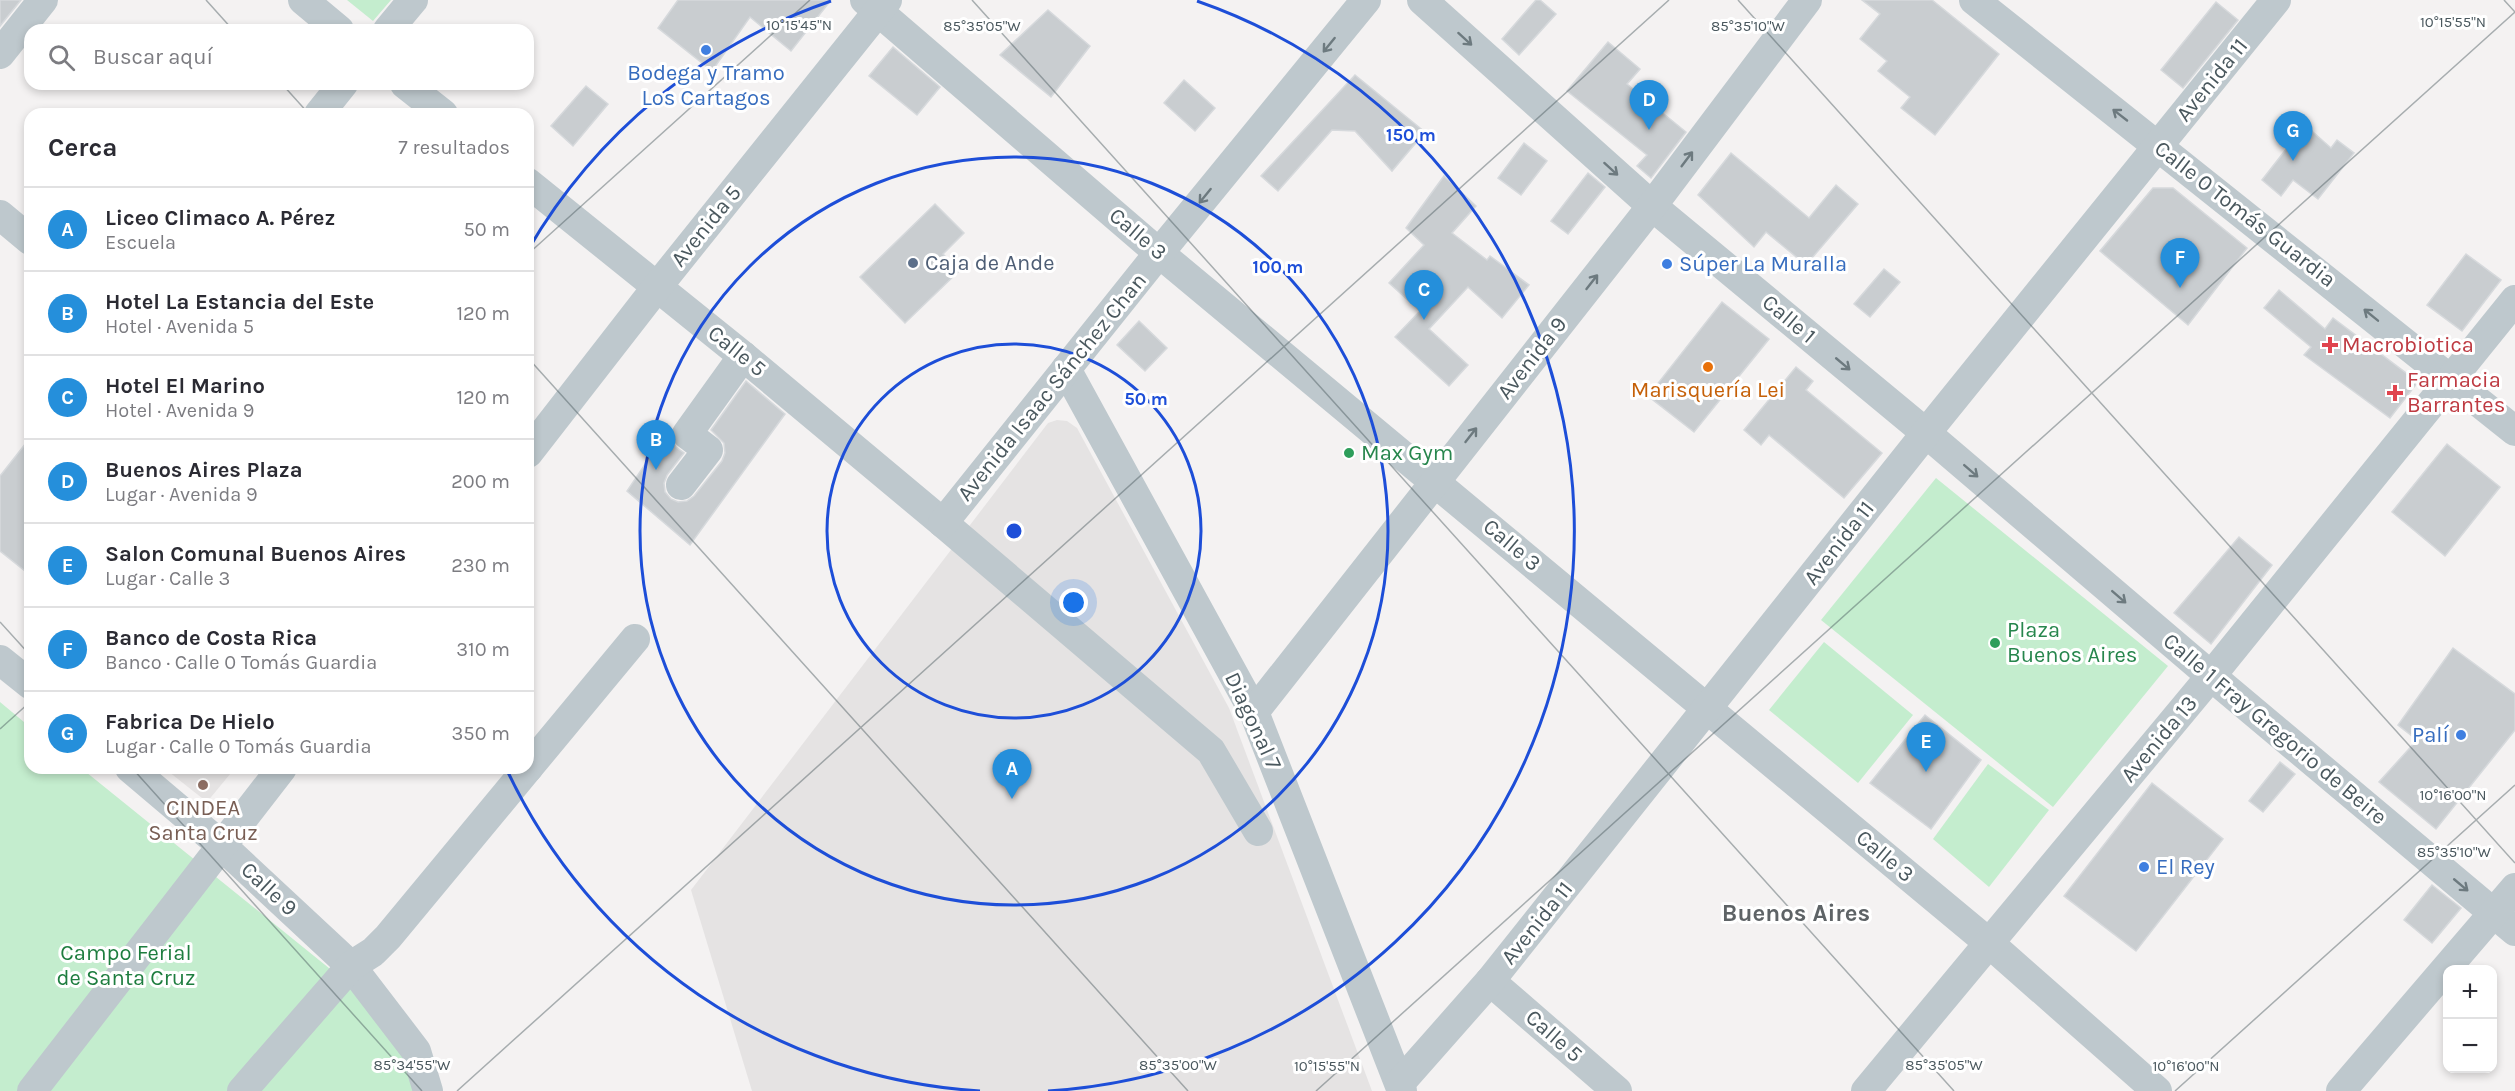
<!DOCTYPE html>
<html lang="es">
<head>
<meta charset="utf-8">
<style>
	body { margin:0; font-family:Karla,sans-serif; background:#f2f2f3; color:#2b2b33 }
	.controls { position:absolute; right:18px; bottom:18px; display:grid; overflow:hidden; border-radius:12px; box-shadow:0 3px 9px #0003 }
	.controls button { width:54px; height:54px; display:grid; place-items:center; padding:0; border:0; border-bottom:2px solid #e1e1e2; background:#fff; color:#2b2b33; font:30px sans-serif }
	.you { position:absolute; left:1074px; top:603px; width:21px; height:21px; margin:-15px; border:4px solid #fff; border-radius:50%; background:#1a73e8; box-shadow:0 0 0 9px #1a73e833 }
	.badge { display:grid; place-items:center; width:39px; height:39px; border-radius:50%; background:#258fdb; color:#fff; font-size:20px; font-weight:700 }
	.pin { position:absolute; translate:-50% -50px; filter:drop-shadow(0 2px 3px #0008) }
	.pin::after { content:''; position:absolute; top:32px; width:21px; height:18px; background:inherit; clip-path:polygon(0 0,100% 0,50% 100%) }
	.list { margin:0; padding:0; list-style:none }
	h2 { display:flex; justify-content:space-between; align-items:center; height:78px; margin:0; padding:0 24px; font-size:26px }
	h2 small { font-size:20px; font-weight:400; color:#7c7c81 }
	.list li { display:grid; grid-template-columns:39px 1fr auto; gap:18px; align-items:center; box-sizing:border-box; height:84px; padding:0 24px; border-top:2px solid #e1e1e2 }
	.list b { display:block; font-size:22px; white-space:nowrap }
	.list p { margin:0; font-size:20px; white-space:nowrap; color:#7c7c81 }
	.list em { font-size:20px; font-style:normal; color:#7c7c81 }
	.icon { flex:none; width:33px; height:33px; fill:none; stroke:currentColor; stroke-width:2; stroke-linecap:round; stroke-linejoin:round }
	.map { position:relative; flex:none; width:2515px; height:1091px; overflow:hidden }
	.search { position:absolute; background:#fff; box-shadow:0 3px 9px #0003; left:24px; top:24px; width:510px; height:66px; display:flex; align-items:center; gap:15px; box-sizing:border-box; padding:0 21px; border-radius:18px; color:#7c7c81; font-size:22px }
	.panel { position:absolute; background:#fff; box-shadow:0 3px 9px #0003; left:24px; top:108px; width:510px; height:666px; border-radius:18px }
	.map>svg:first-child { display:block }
</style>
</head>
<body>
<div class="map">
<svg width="2515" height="1091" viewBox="0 0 2515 1091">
	<rect width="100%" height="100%" fill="#f4f2f2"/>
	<g fill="#e5e3e3">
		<path d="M1057 420 1067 421 1077 428 1229 708 1372 1091H752L691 890 1048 423Z"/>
		<path d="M164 768H235L207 802Z"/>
	</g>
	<g fill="#c4edce">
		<path d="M347 0H391L373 21Z"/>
		<path d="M1936 478 2168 666 2053 807 1821 620Z"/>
		<path d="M1824 642 1913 715 1858 783 1769 710Z"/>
		<path d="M0 702 30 727V768H81L423 1044 439 1091H0Z"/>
		<path d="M1988 764 2049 810 1989 887 1933 839Z"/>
	</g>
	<g fill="#c9cdd0" stroke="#d6d9dc" stroke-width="1.5">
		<path d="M0 0H21L0 26Z"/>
		<path d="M678 0H831L791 51 750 17 712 71 658 28Z"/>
		<path d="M1536 0H1540L1556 14 1519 55 1502 39Z"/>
		<path d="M1862 0H1932L1999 54 1935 135 1901 108 1910 97 1878 71 1887 61 1860 39 1880 14Z"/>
		<path d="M2216 2 2238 20 2183 88 2161 70Z"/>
		<path d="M1048 10 1090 46 1051 97 1000 55Z"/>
		<path d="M1608 42 1640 69 1627 84 1686 132 1651 178 1637 166 1647 155 1567 91Z"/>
		<path d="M893 47 940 87 917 115 869 76Z"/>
		<path d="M1355 75 1425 132 1392 171 1355 131 1332 130 1278 191 1261 176Z"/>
		<path d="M1184 80 1215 108 1195 131 1164 103Z"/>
		<path d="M586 86 608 104 573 146 551 126Z"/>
		<path d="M2305 125 2331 148 2337 140 2354 153 2318 199 2293 180 2281 196 2262 180Z"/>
		<path d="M1524 143 1547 161 1521 195 1498 178Z"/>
		<path d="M1731 153 1809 218 1836 185 1858 204 1806 265 1766 232 1754 247 1698 195Z"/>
		<path d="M1588 173 1605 187 1568 234 1551 221Z"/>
		<path d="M1444 176 1476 206 1452 233 1487 260 1490 256 1529 285 1502 318 1468 287 1429 329 1468 365 1449 386 1395 337 1420 311 1389 283 1424 245 1406 228Z"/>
		<path d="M2153 188H2173L2247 248 2188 325 2100 251Z"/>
		<path d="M935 204 964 233 943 254 959 271 905 323 860 277Z"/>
		<path d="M2466 254 2501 280 2462 331 2427 305Z"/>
		<path d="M1884 269 1900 282 1870 317 1854 304Z"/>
		<path d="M2279 290 2325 329 2333 318 2418 382 2390 418 2304 355 2311 347 2264 308Z"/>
		<path d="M1722 302 1769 339 1694 432 1648 396Z"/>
		<path d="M1139 321 1167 348 1145 371 1117 345Z"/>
		<path d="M1796 367 1813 381 1806 390 1882 453 1844 498 1769 435 1761 445 1744 430Z"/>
		<path d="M746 381 785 414 690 545 627 491 666 433 670 436 676 447 684 453 667 475 664 483 665 492 671 499 678 502 687 501 694 496 722 461 725 453 724 443 711 430Z"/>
		<path d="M30 438V575L0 551V476Z"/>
		<path d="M2447 444 2500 487 2445 556 2392 512Z"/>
		<path d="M2239 537 2272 565 2211 644 2174 613Z"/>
		<path d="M2453 648 2515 694V730L2436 829 2379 782 2417 740 2398 725Z"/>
		<path d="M1925 715 1981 760 1931 829 1870 783Z"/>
		<path d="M2280 762 2295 774 2263 812 2249 801Z"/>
		<path d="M2152 783 2223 839 2136 951 2064 896Z"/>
		<path d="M2432 885 2461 908 2432 943 2404 920Z"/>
	</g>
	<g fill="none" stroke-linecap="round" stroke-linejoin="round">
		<g stroke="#bec8cd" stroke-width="30">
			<path d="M303 0 339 30"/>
			<path d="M865 0 1159 253 1989 943 2157 1091"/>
			<path d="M1422 0 1652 206 1926 433 2211 676 2515 931"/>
			<path d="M1974 0 2515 431"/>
			<path d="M388 30 413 0"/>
			<path d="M0 54 43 0"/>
			<path d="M405 84 443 114"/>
			<path d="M319 114 343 84"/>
			<path d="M528 183 743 356 943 523 1211 751 1258 831"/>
			<path d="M0 215 30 240"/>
			<path d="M1066 369 1254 712 1402 1091"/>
			<path d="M528 453 657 287 887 0"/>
			<path d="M681 485 708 450 687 434 743 356"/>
			<path d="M943 523 1159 253 1366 0"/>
			<path d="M0 660 30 684"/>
			<path d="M1254 712 1652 206 1807 0"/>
			<path d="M130 768 221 845 351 966 416 1051 428 1091"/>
			<path d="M528 768 635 639"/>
			<path d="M1490 981 1617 1091"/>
			<path d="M1400 1083 1490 981 1926 433 2276 0"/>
			<path d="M32 1091 282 768"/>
			<path d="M242 1091 351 966 373 952 388 937 528 768"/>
			<path d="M1866 1091 2211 676 2515 300"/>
			<path d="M2341 1091 2515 888"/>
		</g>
	</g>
	<defs><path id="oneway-shaft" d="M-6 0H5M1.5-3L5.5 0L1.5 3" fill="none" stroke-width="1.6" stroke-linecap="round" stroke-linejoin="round" transform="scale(1.5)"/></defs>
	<g stroke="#6d7a7f">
		<use href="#oneway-shaft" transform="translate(1465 39) rotate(42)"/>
		<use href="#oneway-shaft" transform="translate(1329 45) rotate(129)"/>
		<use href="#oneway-shaft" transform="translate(2120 115) rotate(-142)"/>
		<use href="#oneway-shaft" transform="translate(1687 159) rotate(-53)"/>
		<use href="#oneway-shaft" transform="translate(1611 169) rotate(42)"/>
		<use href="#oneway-shaft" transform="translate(1205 196) rotate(129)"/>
		<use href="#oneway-shaft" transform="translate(1592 282) rotate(-52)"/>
		<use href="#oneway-shaft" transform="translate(2371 315) rotate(-141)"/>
		<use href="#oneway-shaft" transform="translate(1843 364) rotate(40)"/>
		<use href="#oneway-shaft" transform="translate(1471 435) rotate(-52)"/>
		<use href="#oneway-shaft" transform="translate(1971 471) rotate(41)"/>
		<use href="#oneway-shaft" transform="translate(2119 597) rotate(41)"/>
		<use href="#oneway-shaft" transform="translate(2461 885) rotate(40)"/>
	</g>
	<path fill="none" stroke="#4a585e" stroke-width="1.5" stroke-opacity="0.45" d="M206 0 233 30M972 0 1954 1091M1738 0 2515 863M2504 0 2515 12M282 84 309 114M528 254 810 0M528 358 1188 1091M0 622 30 655M0 729 30 702M132 768 422 1091M457 1091 1669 0M1316 1091 2515 12M2175 1091 2515 785"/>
	<g fill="none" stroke="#1d4ed8" stroke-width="3">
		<circle cx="1014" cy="531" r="187"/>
		<circle cx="1014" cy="531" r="374"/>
		<path d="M980 1091A561 561 0 0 1 506 768M528 250A561 561 0 0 1 831 1M1197 1A561 561 0 0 1 1048 1091"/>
	</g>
	<g fill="#3f7fe0" stroke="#fff" stroke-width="2">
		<circle cx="706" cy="50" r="6"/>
		<circle cx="1667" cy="264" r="6"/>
		<circle cx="2461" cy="735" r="6"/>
		<circle cx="2144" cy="867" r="6"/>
	</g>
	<circle fill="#5c6f8a" stroke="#fff" stroke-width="2" cx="913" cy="263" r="6"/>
	<g fill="#e0444e" stroke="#fff" stroke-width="2">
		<path d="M2327 336h6v6h6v6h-6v6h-6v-6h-6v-6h6z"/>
		<path d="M2392 384h6v6h6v6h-6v6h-6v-6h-6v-6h6z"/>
	</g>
	<circle fill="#e8710a" stroke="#fff" stroke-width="2" cx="1708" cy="367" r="6"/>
	<g fill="#2e9e5b" stroke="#fff" stroke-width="2">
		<circle cx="1349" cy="453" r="6"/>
		<circle cx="1995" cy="643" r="6"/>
	</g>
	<circle fill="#8d6e63" stroke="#fff" stroke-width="2" cx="203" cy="785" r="6"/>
	<g text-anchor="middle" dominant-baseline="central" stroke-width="6" stroke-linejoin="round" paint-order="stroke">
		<g font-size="22" fill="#366cbe" stroke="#fff" text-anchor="start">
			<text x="706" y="73" text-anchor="middle">Bodega y Tramo<tspan x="706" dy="25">Los Cartagos</tspan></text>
			<text x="1679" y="264">Súper La Muralla</text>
			<text x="2449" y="735" text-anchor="end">Palí</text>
			<text x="2156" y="867">El Rey</text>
		</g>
		<g font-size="22" fill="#4a585e" stroke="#fff">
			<text transform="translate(2212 80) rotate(-51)">Avenida 11</text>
			<text transform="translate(2245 214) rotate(38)">Calle 0 Tomás Guardia</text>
			<text transform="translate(706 226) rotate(-51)">Avenida 5</text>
			<text transform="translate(1138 234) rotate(40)">Calle 3</text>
			<text transform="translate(1789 319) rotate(40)">Calle 1</text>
			<text transform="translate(737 351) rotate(39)">Calle 5</text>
			<text transform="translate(1532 358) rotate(-52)">Avenida 9</text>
			<text transform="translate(1052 387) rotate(-51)">Avenida Isaac Sánchez Chan</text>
			<text transform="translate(1839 543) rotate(-52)">Avenida 11</text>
			<text transform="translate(1512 545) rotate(40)">Calle 3</text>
			<text transform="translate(1253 721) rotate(65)">Diagonal 7</text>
			<text transform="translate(2275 729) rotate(40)">Calle 1 Fray Gregorio de Beire</text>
			<text transform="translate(2159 739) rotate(-50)">Avenida 13</text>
			<text transform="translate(1885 856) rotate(40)">Calle 3</text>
			<text transform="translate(269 889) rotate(43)">Calle 9</text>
			<text transform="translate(1537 923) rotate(-51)">Avenida 11</text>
			<text transform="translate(1554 1036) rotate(41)">Calle 5</text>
		</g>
		<g font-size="22" fill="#4e5e75" stroke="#fff" text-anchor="start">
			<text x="925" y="263">Caja de Ande</text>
		</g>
		<g font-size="22" fill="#be3a42" stroke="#fff" text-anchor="start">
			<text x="2342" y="345">Macrobiotica</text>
			<text x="2407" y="380">Farmacia<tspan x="2407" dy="25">Barrantes</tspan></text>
		</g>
		<g font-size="22" fill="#c56008" stroke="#fff">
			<text x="1708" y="390">Marisquería Lei</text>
		</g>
		<g font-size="22" fill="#27864d" stroke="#fff" text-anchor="start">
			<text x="1361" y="453">Max Gym</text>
			<text x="2007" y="630">Plaza<tspan x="2007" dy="25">Buenos Aires</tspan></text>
		</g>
		<g font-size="22" fill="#785e54" stroke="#fff">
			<text x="203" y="808">CINDEA<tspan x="203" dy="25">Santa Cruz</tspan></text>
		</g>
		<g font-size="22" fill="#1e7d3f" stroke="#fff">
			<text x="126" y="953">Campo Ferial<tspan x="126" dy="25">de Santa Cruz</tspan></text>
		</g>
		<g font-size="24" font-weight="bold" fill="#5e6366" stroke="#fff">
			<text x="1796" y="913">Buenos Aires</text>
		</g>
	</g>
	<g font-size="15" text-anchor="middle" fill="#4a585e" stroke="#fff" stroke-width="6" stroke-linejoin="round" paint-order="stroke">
		<text x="2453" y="27">10°15'55"N</text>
		<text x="799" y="30">10°15'45"N</text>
		<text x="982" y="31">85°35'05"W</text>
		<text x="1748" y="31">85°35'10"W</text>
		<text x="2453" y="800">10°16'00"N</text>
		<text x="2454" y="857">85°35'10"W</text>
		<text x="412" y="1070">85°34'55"W</text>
		<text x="1178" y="1070">85°35'00"W</text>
		<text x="1944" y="1070">85°35'05"W</text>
		<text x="1327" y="1071">10°15'55"N</text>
		<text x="2186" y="1071">10°16'00"N</text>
	</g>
	<circle cx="1014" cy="531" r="9" fill="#1d4ed8" stroke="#fff" stroke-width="3"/>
	<g font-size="18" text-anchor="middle" font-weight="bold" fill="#1d4ed8" stroke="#fff" stroke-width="6" stroke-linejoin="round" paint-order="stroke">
		<text x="1411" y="141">150 m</text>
		<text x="1278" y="273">100 m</text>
		<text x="1146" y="405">50 m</text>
	</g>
</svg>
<div class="controls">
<button>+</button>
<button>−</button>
</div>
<div class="you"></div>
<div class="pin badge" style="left:1012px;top:799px">A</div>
<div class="pin badge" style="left:656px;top:470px">B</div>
<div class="pin badge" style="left:1424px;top:320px">C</div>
<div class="pin badge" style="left:1649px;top:130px">D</div>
<div class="pin badge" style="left:1926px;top:772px">E</div>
<div class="pin badge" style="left:2180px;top:288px">F</div>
<div class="pin badge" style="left:2293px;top:161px">G</div>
<div class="search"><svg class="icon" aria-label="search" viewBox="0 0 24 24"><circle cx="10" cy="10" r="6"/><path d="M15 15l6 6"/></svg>Buscar aquí</div>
<section class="panel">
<h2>Cerca<small>7 resultados</small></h2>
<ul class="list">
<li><span class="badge">A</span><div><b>Liceo Climaco A. Pérez</b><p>Escuela</p></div><em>50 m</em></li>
<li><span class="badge">B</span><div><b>Hotel La Estancia del Este</b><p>Hotel · Avenida 5</p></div><em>120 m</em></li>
<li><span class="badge">C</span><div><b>Hotel El Marino</b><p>Hotel · Avenida 9</p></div><em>120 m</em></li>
<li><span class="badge">D</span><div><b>Buenos Aires Plaza</b><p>Lugar · Avenida 9</p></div><em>200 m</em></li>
<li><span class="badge">E</span><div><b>Salon Comunal Buenos Aires</b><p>Lugar · Calle 3</p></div><em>230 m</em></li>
<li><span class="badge">F</span><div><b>Banco de Costa Rica</b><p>Banco · Calle 0 Tomás Guardia</p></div><em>310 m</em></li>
<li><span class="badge">G</span><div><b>Fabrica De Hielo</b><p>Lugar · Calle 0 Tomás Guardia</p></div><em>350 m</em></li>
</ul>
</section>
</div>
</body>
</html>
